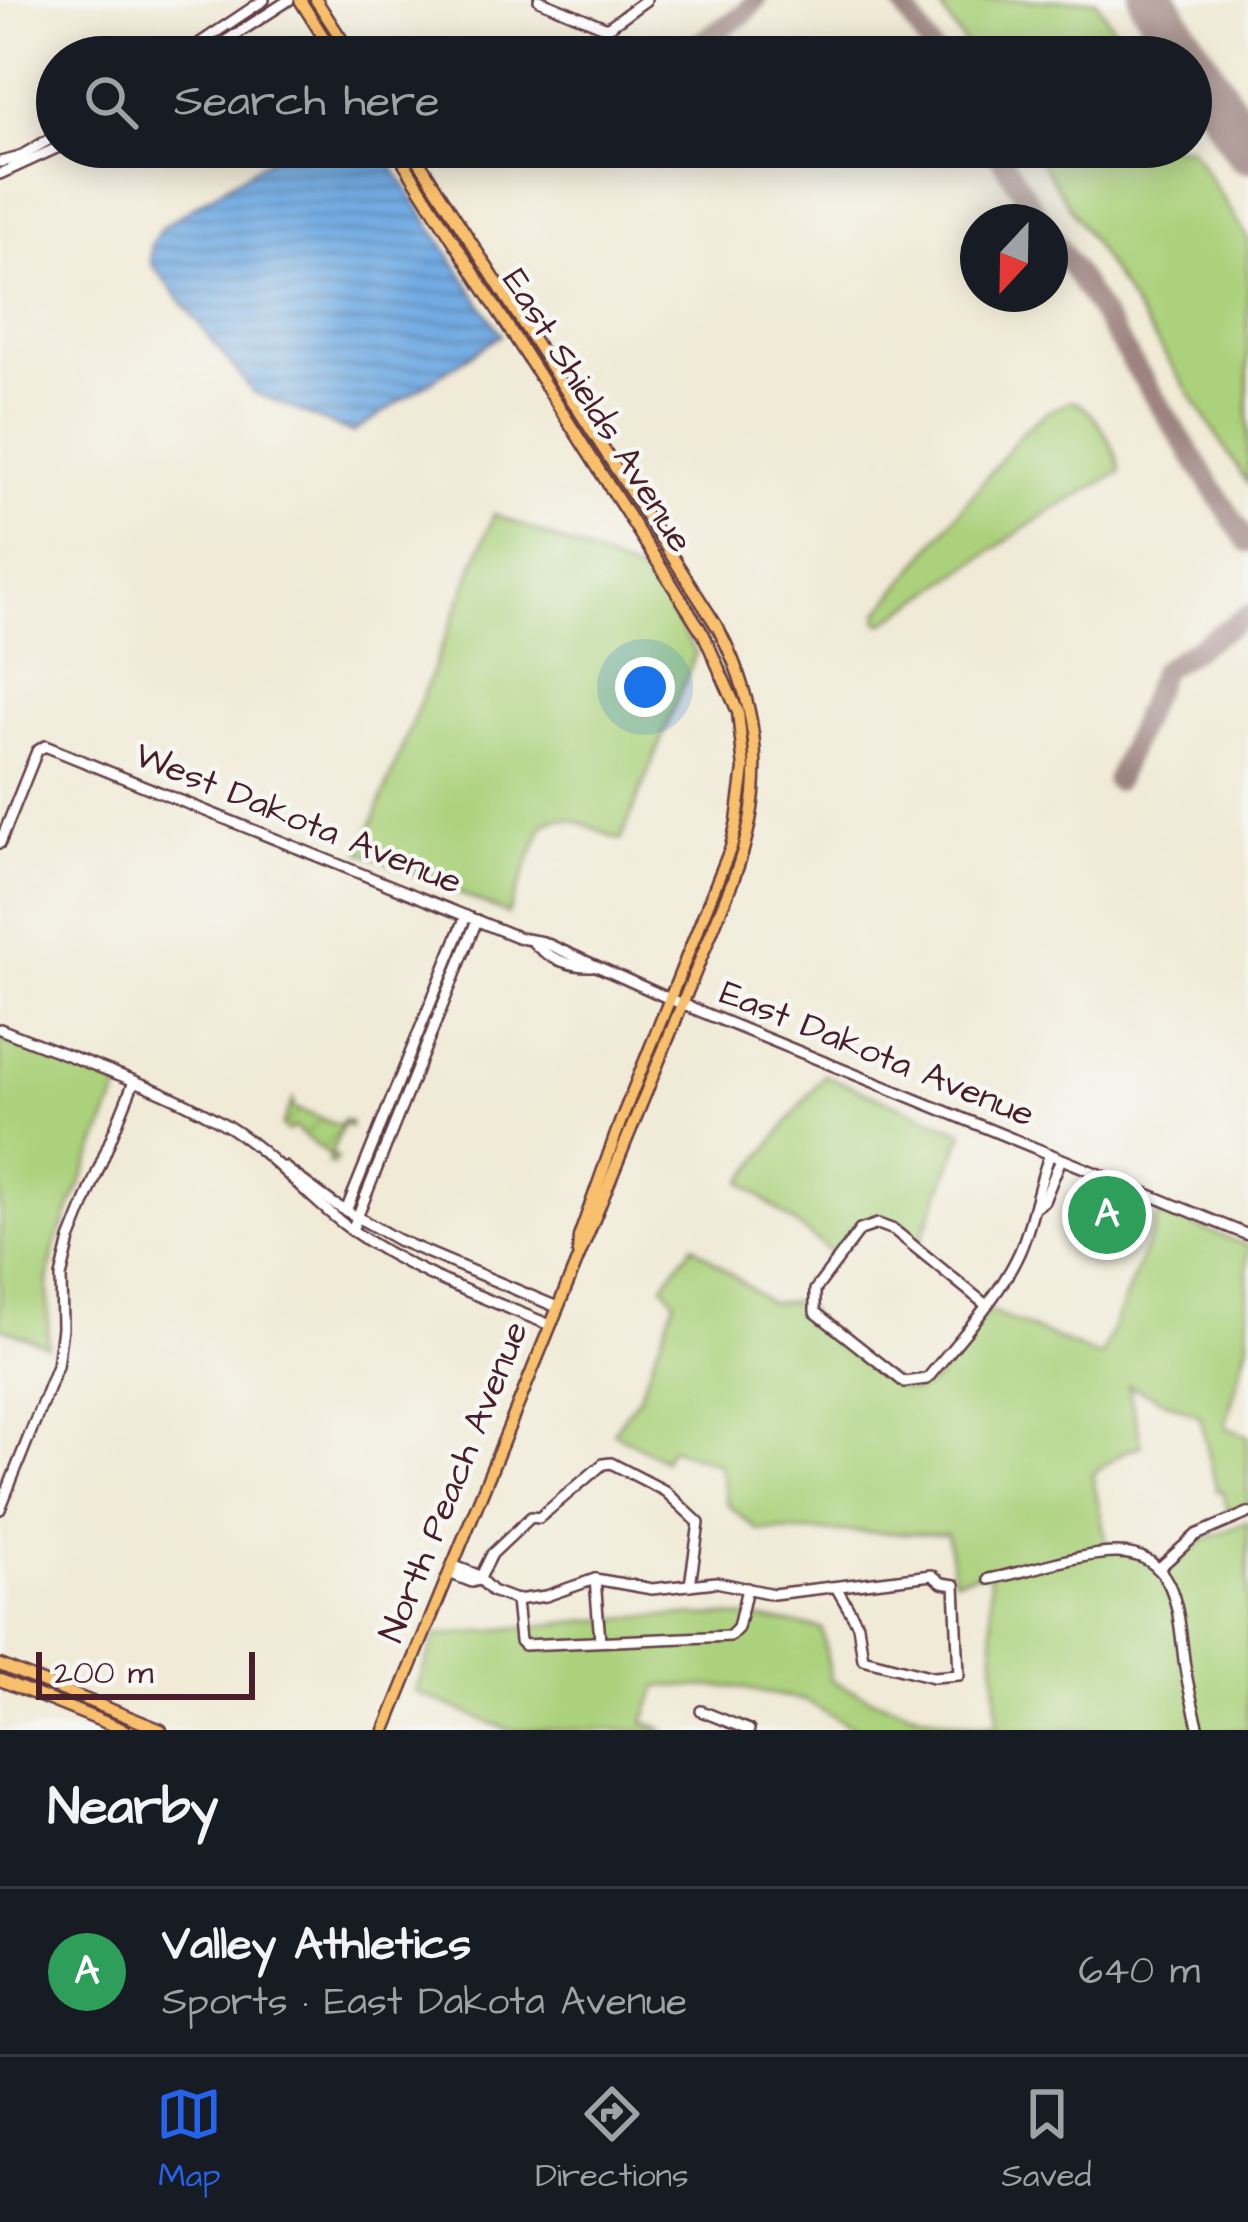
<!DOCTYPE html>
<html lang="en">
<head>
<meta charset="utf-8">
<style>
	body { margin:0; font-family:"Architects Daughter",sans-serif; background:#20242c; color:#f1f3f6 }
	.compass { position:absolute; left:960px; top:204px; width:108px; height:108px; border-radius:50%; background:#171b24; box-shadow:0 6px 30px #0003; rotate:202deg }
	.scale { position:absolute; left:36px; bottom:30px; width:219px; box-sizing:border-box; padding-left:12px; border:6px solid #4a1f2b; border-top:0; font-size:33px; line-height:42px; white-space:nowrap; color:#4a1f2b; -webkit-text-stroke:9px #f6f6f2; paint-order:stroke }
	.you { position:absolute; left:645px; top:687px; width:42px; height:42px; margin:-30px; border:9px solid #fff; border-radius:50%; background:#1a73e8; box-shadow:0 0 0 18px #1a73e833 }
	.badge { display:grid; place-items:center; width:78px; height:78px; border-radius:50%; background:#2563eb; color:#fff; font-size:39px; font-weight:700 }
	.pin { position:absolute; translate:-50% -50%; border:6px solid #fff; box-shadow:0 3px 12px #0006 }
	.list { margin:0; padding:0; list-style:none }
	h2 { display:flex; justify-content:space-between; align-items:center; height:156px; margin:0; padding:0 48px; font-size:51px }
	h2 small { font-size:39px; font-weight:400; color:#9ea1a6 }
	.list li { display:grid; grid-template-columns:78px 1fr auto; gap:36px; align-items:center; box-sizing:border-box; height:168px; padding:0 48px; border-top:3px solid #363941 }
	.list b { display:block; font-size:45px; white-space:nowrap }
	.list p { margin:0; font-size:39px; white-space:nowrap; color:#9ea1a6 }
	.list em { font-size:39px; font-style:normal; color:#9ea1a6 }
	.icon { flex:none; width:66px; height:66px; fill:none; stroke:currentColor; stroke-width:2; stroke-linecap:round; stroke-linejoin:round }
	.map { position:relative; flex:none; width:1248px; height:1730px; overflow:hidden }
	.search { position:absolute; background:#171b24; box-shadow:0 6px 30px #0003; left:36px; right:36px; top:36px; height:132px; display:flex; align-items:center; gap:30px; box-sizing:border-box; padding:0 42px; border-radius:66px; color:#9ea1a6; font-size:45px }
	.sheet { height:324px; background:#171b24 }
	nav { display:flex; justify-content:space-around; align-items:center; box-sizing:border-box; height:168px; border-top:3px solid #363941; background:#171b24; font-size:33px; color:#9ea1a6 }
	nav a { display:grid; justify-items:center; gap:6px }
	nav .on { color:#2563eb }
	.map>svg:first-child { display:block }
</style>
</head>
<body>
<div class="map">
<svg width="1248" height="1730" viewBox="0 0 1248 1730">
	<defs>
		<pattern id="garden-furrows" width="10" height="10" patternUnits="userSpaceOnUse" patternTransform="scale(3)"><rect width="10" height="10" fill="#abd17b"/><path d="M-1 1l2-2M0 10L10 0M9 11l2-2" fill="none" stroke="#95b36a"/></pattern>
		<pattern id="water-rules" width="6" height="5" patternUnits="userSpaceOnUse" patternTransform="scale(3)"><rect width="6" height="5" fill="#72abe2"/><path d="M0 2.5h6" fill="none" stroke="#608bb7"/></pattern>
	</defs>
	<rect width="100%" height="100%" fill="#f6f6f2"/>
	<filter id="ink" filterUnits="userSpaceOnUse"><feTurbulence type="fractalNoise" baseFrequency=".00833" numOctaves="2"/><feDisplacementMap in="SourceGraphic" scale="24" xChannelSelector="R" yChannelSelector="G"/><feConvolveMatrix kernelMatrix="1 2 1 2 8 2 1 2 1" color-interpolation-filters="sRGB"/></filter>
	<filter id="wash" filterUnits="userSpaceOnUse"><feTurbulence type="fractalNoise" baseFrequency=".004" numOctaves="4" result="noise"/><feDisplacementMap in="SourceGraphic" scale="48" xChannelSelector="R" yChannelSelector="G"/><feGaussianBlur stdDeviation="2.7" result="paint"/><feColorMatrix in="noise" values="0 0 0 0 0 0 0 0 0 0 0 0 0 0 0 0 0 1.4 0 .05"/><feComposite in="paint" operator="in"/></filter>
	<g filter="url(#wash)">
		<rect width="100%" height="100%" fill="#f0ead6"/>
		<g fill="#abd17b" stroke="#7a7853" stroke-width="3">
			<path d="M936 0H1096L1132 57H973Z"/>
			<path d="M1031 147H1190L1248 238V484Z"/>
			<path d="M1071 401C1093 406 1119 450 1120 472L1051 511 885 623H879L878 614 1023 431 1044 414Z"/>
			<path d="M494 514 650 578 696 653 621 840C598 832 563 807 543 826L508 914 361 852Z"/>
			<path d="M0 1038 114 1084 119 1090 54 1248 48 1282V1346L0 1327Z"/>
			<path d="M824 1075 964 1132 919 1244 896 1225 875 1217 854 1227 833 1254 742 1182Z"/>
			<path d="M1160 1212 1248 1246V1343L1225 1427 1248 1436V1505L1228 1511 1222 1490 1217 1491 1200 1416 1128 1385 1142 1446 1127 1450 1092 1474 1108 1548C1132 1548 1151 1551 1170 1567L1204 1540 1248 1521V1730H857L806 1701 736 1687 658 1686 644 1722 665 1730H508L415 1692 436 1636C563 1625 700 1600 822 1629L831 1680C871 1701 953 1730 998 1723L989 1572 954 1579 947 1534 758 1530 727 1504 720 1465 670 1448 664 1460 613 1432 639 1396 675 1301 663 1284 693 1245 769 1303 804 1301C809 1327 886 1387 913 1392L933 1383 989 1311 1101 1357Z"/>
		</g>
		<path fill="url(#garden-furrows)" stroke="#7a7853" stroke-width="3" d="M293 1100 294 1108 339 1126 343 1120 350 1122V1126L343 1124 331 1154 337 1157 334 1164 328 1163 331 1157 293 1127 288 1132 282 1126Z"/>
		<path fill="url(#water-rules)" stroke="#5e6586" stroke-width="3" d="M288 147H380L501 335 352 433 253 392 151 263V244L162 227Z"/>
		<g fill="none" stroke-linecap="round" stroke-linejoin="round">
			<g stroke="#9d8480" stroke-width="21">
				<path d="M900 0 936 57"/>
				<path d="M677 57 744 14 756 0"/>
				<path d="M994 147 1042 222"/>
				<path d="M1050 234 1248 543"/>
				<path d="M1116 781 1162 670 1248 615"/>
			</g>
			<g stroke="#9d8480" stroke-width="48">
				<path d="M1153 0 1189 57"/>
				<path d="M1191 60 1248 149"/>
			</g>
		</g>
	</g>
	<g filter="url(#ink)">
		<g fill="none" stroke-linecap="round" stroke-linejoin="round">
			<defs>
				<g id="minor">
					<path d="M539 0 607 28 646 0"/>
					<path d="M179 57 264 0"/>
					<path d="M201 57 289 0"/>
					<path d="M0 162 17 158 57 135"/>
					<path d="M0 174 59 147"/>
					<path d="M0 843 37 751 45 746 520 938 543 942 670 999 1248 1235"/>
					<path d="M533 942C547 958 571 967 592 966"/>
					<path d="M0 1029C71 1058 153 1083 219 1121 270 1149 306 1198 353 1231 413 1273 483 1297 550 1325"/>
					<path d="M284 1167 334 1204 398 1240 557 1307"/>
					<path d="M1036 1207 1044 1201 1061 1159"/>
					<path d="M346 1211 466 916"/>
					<path d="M352 1230 477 920"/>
					<path d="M985 1304 894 1230 878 1224 860 1230 815 1290V1312L904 1382 927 1379C959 1339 999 1298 1020 1251 1034 1218 1037 1187 1050 1154"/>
					<path d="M0 1509 57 1366 62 1328 61 1277 70 1240 133 1084"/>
					<path d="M452 1565 475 1574 492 1591 516 1600 546 1596 595 1579 652 1589 716 1582 773 1594 932 1575 942 1583 955 1585 959 1675 933 1677 863 1659 858 1625 836 1587"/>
					<path d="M1158 1569 1196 1535 1248 1513"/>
					<path d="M449 1573 472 1582 479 1580"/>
					<path d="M595 1579 600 1641"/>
					<path d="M989 1579C1028 1572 1078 1553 1117 1553 1181 1553 1178 1621 1185 1667 1188 1688 1194 1709 1199 1730"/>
					<path d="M479 1580 492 1554 531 1517 539 1518 603 1464 611 1463 665 1491 699 1523 690 1585"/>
					<path d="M516 1600 520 1641 524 1645 730 1636 738 1628 747 1588"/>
					<path d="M701 1711 749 1730"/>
				</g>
				<g id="major">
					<path d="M300 0 336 57"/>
					<path d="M316 0 353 57"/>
					<path d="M394 147 704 635 738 712 744 769 737 821 731 847 621 1120 579 1237 578 1253"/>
					<path d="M0 1665 161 1730"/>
					<path d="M0 1680 124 1730"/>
					<path d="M385 1730 733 880C767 791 762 712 718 628L410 147"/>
				</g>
			</defs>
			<use href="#minor" stroke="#633d45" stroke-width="14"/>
			<use href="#major" stroke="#633d45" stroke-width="15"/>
			<use href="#minor" stroke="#fff" stroke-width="9"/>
			<use href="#major" stroke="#f8bf6c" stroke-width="10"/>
		</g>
	</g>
	<g text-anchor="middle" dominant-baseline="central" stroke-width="9" stroke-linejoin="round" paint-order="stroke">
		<g font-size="36" fill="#4a1f2b" stroke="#f6f6f2">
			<text transform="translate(597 411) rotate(58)">East Shields Avenue</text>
			<text transform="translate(298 819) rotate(22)">West Dakota Avenue</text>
			<text transform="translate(877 1054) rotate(22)">East Dakota Avenue</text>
			<text transform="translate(454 1482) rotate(-68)">North Peach Avenue</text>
		</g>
	</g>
</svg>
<svg class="compass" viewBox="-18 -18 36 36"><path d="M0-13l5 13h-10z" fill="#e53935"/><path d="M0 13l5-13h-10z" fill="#9ea1a6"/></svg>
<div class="scale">200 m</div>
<div class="you"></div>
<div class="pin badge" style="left:1107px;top:1215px;background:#2e9e5b">A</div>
<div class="search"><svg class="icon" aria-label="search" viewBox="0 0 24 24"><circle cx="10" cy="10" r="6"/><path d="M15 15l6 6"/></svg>Search here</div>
</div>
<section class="sheet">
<h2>Nearby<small></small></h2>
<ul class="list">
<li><span class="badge" style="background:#2e9e5b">A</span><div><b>Valley Athletics</b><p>Sports · East Dakota Avenue</p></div><em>640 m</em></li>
</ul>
</section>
<nav>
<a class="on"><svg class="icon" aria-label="map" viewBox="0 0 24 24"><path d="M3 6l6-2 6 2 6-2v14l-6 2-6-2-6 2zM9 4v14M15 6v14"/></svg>Map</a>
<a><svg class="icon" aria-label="directions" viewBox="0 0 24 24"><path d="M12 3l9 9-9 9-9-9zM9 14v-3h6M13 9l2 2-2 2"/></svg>Directions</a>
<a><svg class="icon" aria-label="saved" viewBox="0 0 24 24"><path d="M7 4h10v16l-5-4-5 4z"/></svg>Saved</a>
</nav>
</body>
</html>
